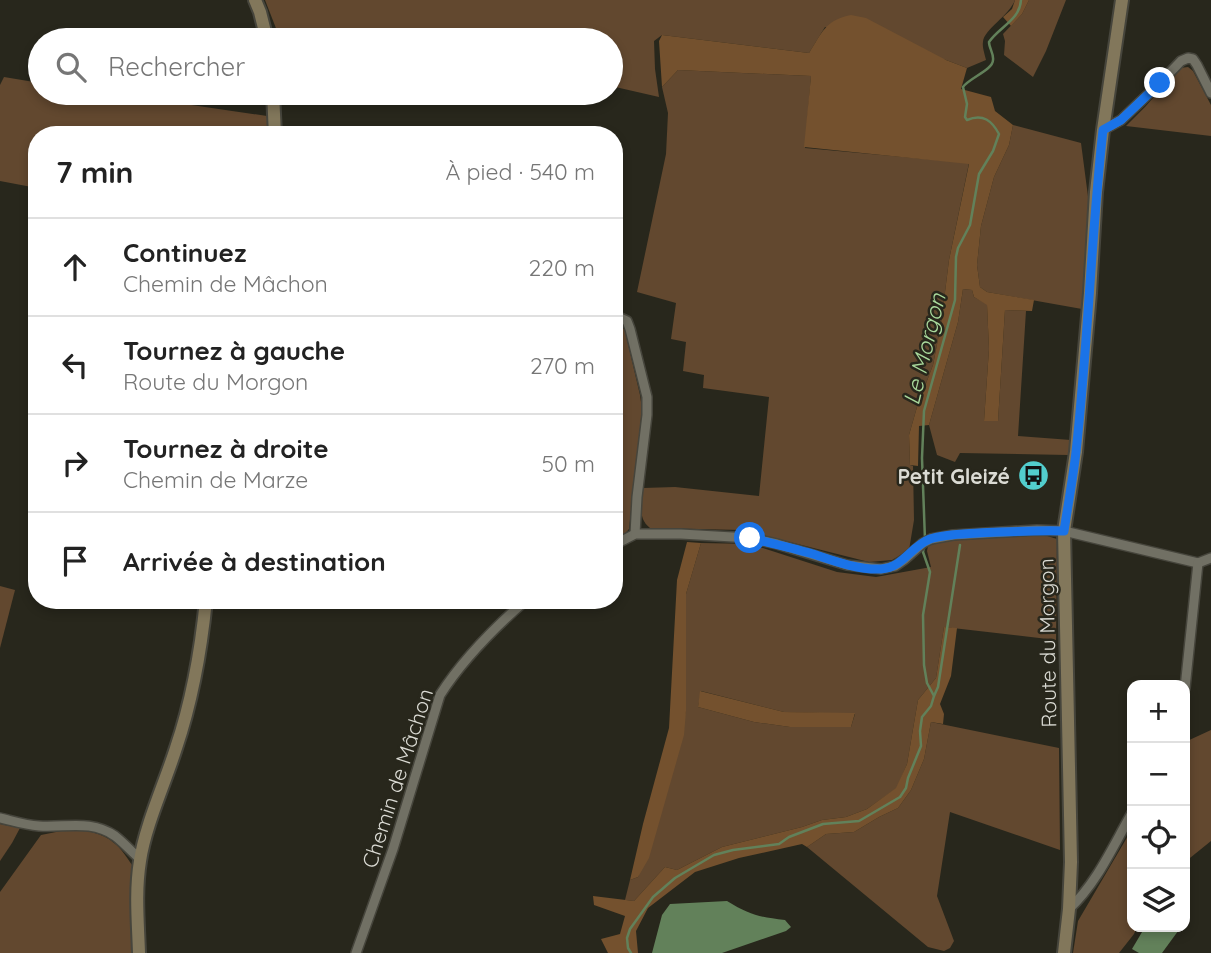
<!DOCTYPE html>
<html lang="fr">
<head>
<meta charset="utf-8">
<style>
	body { margin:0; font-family:Quicksand,sans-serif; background:#f6f6f6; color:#222 }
	.controls { position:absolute; right:21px; bottom:21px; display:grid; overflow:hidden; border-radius:14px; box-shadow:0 4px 10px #0003 }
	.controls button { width:63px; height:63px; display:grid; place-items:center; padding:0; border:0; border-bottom:2px solid #e0e0e0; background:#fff; color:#222; font:35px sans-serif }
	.stop { position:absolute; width:21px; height:21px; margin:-16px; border:5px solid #1a73e8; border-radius:50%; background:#fff }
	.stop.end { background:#1a73e8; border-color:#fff; box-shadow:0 2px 7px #0008 }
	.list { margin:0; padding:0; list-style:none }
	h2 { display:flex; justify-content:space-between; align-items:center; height:91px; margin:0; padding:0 28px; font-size:30px }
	h2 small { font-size:23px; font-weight:400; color:#767676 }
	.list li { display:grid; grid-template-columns:46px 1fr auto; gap:21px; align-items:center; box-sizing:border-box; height:98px; padding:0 28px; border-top:2px solid #e0e0e0 }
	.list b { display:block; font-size:26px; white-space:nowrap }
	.list p { margin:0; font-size:23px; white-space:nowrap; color:#767676 }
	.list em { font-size:23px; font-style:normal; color:#767676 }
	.icon { flex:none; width:38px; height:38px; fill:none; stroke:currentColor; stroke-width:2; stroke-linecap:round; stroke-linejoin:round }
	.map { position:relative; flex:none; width:1211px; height:953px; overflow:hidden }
	.search { position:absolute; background:#fff; box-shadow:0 4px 10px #0003; left:28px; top:28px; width:595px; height:77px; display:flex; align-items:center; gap:18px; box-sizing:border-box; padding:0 24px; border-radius:38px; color:#767676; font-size:26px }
	.panel { position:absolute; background:#fff; box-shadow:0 4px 10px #0003; left:28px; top:126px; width:595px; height:483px; border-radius:28px }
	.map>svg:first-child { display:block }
</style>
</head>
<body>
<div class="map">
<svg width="1211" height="953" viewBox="0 0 1211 953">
	<rect width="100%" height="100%" fill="#28271c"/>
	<g fill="#62482f" fill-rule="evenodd">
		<path d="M265 0H1015C1009 16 984 29 983 42 982 47 985 55 986 60L967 68 946 60 825 27 809 53 662 35 654 41 655 69 659 97 611 86V40H309L297 37 279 36Z"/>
		<path d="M1029 0H1066L1046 51 1033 77 1004 55 1005 41 1003 34 1022 14Z"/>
		<path d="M1188 67 1193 71 1211 105V136L1126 126 1145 107 1180 68Z"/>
		<path d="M678 70 811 76 805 148 969 163 949 260 941 324 933 365 917 407 909 435 910 465 913 466 914 520 909 550 892 560 869 562 742 530 650 528C637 518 642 503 643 488L675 487 759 496 769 397 703 388 704 375 683 371 686 342 671 339 676 303 637 292 666 154 668 113 662 87Z"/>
		<path d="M4 77 40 83V93H110L267 116 268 135H37V188L0 181V85Z"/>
		<path d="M1013 125 1081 143 1089 204 1082 309 987 292 980 287 977 265 981 226 994 177 1009 145Z"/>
		<path d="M963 289 972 290 974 297 987 304 989 349 984 421H998L1005 310 1026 311 1018 436 1071 440 1068 455 960 453 955 462 937 455 929 425 958 322Z"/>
		<path d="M614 319 619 322 625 331 640 395 642 409 629 529 623 536 614 540Z"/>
		<path d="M1044 535 1057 539 1056 640 944 627 936 678 918 700 907 764 897 788 867 809 846 817 822 820 802 827 722 847 677 870 665 867 634 901 625 900 630 880 638 877 686 711V594L701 543 750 544 837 572 876 577 931 567 927 551 928 546 943 541ZM701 691 784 712 855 714 851 727H790L754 722 698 707Z"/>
		<path d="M0 586 15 590 0 648Z"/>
		<path d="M931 722 1059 748 1060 850 950 812 937 896 954 941 950 948 944 951 928 947 807 847 826 834 854 832 879 817 898 808 911 790 924 759Z"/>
		<path d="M1211 730V841L1185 862V742Z"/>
		<path d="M0 824 20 828 12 843 0 861Z"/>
		<path d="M71 829C86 830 103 833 114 843 121 848 127 858 132 865L131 892 132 953H0V892L41 835Z"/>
		<path d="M1132 829V927H1137L1134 934 1119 953H1073L1078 921Z"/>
	</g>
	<g fill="#74512e">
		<path d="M1015 0H1029L1022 14 1011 26 1003 17 1012 9Z"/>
		<path d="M851 15 866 18 946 60 967 68 961 89 991 97 995 111 1013 125 1009 145 994 177 981 226 977 265 980 287 987 292 1034 300 1032 311 1005 310 998 421H984L989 349 987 305 974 297 972 290 963 289 958 322 929 425 919 426 918 466 910 465 909 435 917 407 933 365 941 324 949 260 969 164 804 147 811 76 678 70 662 87 659 41 662 35 809 53C822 33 825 20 851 15Z"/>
		<path d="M687 542 701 543 686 594V711L684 735 649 858 638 877 630 880 643 824 669 728 677 580Z"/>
		<path d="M944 627 957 628 951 676 940 704 944 714 943 724 931 722 924 759 911 790 898 808 879 817 854 832 826 834 807 847 802 844 739 858 695 872 648 908 636 931 638 953H608L601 939 620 934 625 916 594 905 593 896 634 901 665 867 677 870 722 847 802 827 822 820 846 817 867 809 896 788 907 764 918 700 936 678Z"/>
		<path d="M700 691 784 712 855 713 851 727H790L754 722 698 707Z"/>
	</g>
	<g fill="#62815a">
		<path d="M727 901C750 915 759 917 785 920L791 927 786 931 722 953H652L662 915 670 904Z"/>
		<path d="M1145 927H1181L1162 953H1139L1132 949Z"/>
	</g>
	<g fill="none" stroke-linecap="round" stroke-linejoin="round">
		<g stroke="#62815a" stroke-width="2.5">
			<path d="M925 540 922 458 924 411 955 300 956 257 958 248 970 225 979 174 993 151 999 134C992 121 983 113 967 120L965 117 967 104 963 87C969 78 993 70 993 60 994 54 989 48 989 42 999 27 1020 20 1021 0"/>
			<path d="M934 696 938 687 960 545"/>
			<path d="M631 953 628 948 627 938 630 929 653 897 675 878 697 865 714 855 733 850 779 844 789 837 823 824 859 821 900 797 906 788 908 778 921 746 920 731 922 717 931 706 934 696 927 683 924 665 923 615 930 572 923 552 924 546"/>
		</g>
		<defs>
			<g id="street">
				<path d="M1103 130 1121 120 1160 83 1181 61 1188 58 1193 59 1197 65 1211 93"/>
				<path d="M614 315 627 321 630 329 647 397V415L637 497 635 534"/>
				<path d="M614 545 635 534H681L750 538 777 544 847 565 881 569 895 566 905 559 923 543 931 539 953 535 1037 530 1064 531 1198 563"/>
				<path d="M1198 563 1211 558"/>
				<path d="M1185 688 1198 563"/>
				<path d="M0 818C13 821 25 825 39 826 65 828 91 819 115 836 124 843 132 852 140 859"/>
				<path d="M1069 909C1097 883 1113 846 1132 813"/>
				<path d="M356 953 393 849 440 695C463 659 494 628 526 600"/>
			</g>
			<g id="secondary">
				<path d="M255 0 260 12 267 40"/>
				<path d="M273 93 275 135"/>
				<path d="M139 953C138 922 135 892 140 861 145 826 165 783 176 748 192 701 201 650 206 600"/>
				<path d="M1064 953 1069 909 1071 862 1064 531 1076 452 1090 293 1096 192 1103 130 1122 0"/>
			</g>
		</defs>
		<use href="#street" stroke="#46453c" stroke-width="12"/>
		<use href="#secondary" stroke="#46453c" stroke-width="16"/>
		<use href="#street" stroke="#717064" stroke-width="9"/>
		<use href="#secondary" stroke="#82775b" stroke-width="12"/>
	</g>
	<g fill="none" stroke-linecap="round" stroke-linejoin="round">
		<path stroke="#1a73e8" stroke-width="9" d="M750 538C771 543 792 548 813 554 834 561 858 570 881 569 903 568 911 546 930 539 945 534 963 534 978 533 1007 532 1035 530 1064 531 1068 505 1073 478 1076 452 1088 345 1091 237 1103 130L1121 120 1160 83"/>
	</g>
	<defs>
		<symbol id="bus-disc" viewBox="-11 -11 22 22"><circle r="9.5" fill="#52cdcd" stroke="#28271c"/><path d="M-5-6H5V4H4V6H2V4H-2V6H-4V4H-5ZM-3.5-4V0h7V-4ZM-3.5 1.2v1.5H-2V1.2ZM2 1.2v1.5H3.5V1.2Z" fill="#111"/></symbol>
	</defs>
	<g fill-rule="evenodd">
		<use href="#bus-disc" x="1016" y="458" width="35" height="35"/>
	</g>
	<g text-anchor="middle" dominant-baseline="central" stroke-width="5" stroke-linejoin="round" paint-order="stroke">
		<g font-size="21" font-weight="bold" fill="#dbdbd4" stroke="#28271c" text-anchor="end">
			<text x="1010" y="476">Petit Gleizé</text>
		</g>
		<g font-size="21" fill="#dbdbd4" stroke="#28271c">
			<text transform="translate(1047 643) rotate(-91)">Route du Morgon</text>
			<text transform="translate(397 778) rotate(-72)">Chemin de Mâchon</text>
		</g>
		<g font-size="23" font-style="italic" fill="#a9da9c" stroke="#28271c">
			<text transform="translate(924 349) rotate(-76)">Le Morgon</text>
		</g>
	</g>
</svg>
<div class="controls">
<button>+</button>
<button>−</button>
<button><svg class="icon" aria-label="locate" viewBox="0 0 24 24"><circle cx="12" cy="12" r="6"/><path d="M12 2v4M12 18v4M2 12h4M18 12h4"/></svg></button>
<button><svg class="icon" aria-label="layers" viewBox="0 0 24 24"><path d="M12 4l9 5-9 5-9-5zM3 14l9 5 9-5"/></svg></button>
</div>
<div class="stop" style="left:750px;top:538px"></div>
<div class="stop end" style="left:1160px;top:83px"></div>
<div class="search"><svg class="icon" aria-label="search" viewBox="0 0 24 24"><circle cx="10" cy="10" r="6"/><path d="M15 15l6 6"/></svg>Rechercher</div>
<section class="panel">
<h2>7 min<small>À pied · 540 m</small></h2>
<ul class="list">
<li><svg class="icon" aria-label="ahead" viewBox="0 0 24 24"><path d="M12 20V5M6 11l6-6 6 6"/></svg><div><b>Continuez</b><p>Chemin de Mâchon</p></div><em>220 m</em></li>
<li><svg class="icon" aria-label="left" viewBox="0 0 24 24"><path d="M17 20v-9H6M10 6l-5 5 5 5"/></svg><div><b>Tournez à gauche</b><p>Route du Morgon</p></div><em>270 m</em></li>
<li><svg class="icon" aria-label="right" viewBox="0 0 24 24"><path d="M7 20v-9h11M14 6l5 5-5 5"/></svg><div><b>Tournez à droite</b><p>Chemin de Marze</p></div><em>50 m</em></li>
<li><svg class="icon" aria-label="arrive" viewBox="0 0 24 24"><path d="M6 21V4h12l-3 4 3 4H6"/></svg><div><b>Arrivée à destination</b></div></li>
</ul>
</section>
</div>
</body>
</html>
